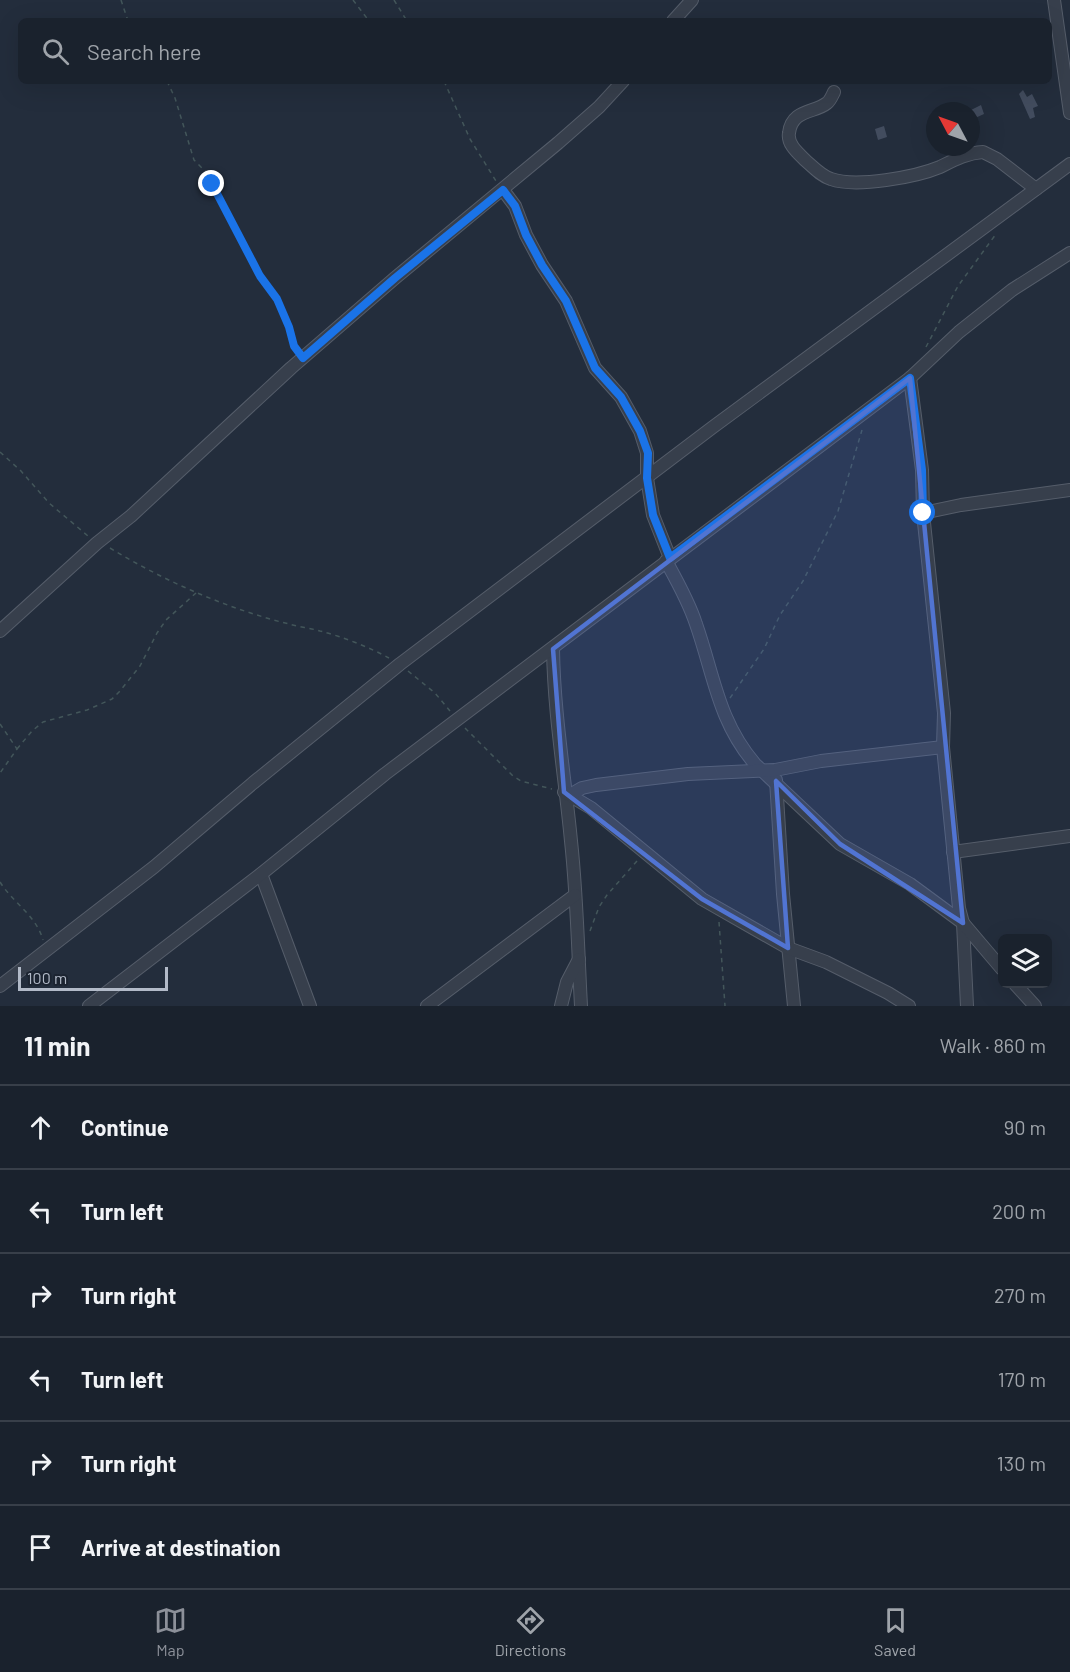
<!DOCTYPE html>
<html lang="en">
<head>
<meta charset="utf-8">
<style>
	body { margin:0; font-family:Barlow,sans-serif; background:#232a35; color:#f1f3f6 }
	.controls { position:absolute; right:18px; bottom:18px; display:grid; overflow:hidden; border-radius:9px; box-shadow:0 6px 24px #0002 }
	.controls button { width:54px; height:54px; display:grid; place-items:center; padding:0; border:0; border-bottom:2px solid #383f49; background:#1a222d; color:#f1f3f6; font:30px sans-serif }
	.compass { position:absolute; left:926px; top:102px; width:54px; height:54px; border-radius:50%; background:#1a222d; box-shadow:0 6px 24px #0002; rotate:311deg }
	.scale { position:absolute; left:18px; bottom:15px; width:150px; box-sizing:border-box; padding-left:6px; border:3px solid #b2bac8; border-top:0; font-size:16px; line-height:21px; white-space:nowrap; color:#b2bac8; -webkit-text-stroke:4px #1c2431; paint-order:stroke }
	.stop { position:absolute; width:18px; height:18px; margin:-14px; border:4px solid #1a73e8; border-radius:50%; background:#fff }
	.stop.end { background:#1a73e8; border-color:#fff; box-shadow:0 2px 6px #0008 }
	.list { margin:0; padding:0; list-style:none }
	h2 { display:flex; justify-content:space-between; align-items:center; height:78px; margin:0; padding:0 24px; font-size:26px }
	h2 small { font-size:20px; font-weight:400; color:#9fa4aa }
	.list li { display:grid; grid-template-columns:39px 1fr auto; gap:18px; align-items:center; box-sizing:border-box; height:84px; padding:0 24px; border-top:2px solid #383f49 }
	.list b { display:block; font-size:22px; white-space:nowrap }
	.list em { font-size:20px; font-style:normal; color:#9fa4aa }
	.icon { flex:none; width:33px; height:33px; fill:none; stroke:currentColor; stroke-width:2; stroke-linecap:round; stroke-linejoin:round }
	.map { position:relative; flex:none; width:1070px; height:1006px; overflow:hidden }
	.search { position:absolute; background:#1a222d; box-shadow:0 6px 24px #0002; left:18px; right:18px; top:18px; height:66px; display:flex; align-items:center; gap:15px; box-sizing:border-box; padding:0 21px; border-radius:9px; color:#9fa4aa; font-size:22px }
	.sheet { height:582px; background:#1a222d }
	nav { display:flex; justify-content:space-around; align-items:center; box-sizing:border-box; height:84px; border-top:2px solid #383f49; background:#1a222d; font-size:16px; color:#9fa4aa }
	nav a { display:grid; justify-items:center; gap:3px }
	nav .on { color:#8c9099 }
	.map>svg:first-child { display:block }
</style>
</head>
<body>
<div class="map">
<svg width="1070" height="1006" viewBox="0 0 1070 1006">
	<rect width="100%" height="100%" fill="#232d3c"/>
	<g fill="#424c5e">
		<path d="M1023 90 1027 97 1032 94 1038 106 1033 108 1035 117 1030 119 1019 94Z"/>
		<path d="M981 105 984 114 973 119 971 110Z"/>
		<path d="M884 126 887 137 878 140 875 129Z"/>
	</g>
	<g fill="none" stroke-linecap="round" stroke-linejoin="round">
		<defs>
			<g id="minor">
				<path d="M1054 0 1070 113"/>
				<path d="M673 21 692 0"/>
				<path d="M834 92C832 96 830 101 827 103 815 113 792 109 789 133 787 144 798 153 805 160 813 167 821 176 831 179 856 188 916 177 940 167 954 160 967 153 983 152L997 159 1036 189"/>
				<path d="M503 190 515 206 526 235 542 265 566 301 595 368 621 397 640 431 647 453V478L653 515 670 558"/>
				<path d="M910 378 922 470 923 513 944 713 943 747 959 908 963 923 967 1006"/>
				<path d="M923 513 961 505 1070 490"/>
				<path d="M666 561C677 581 689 602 696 624 714 675 718 721 755 764L840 844 910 884 963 923 1002 969"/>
				<path d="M0 631 97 543 131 516 291 368 395 278 558 143 599 107 623 81"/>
				<path d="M553 649C554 714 565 777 571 841 577 896 578 951 581 1006"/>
				<path d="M776 780 783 894 794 1006"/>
				<path d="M564 792 591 808 702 899 788 948 826 962 888 993 909 1006"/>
				<path d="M570 795 582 788 596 785 688 774 775 770 821 761 943 747"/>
				<path d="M953 852 1070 836"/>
				<path d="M261 874 310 1006"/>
				<path d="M1015 984 1035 1006"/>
				<path d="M0 986 154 867 253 783 400 664 713 427 1070 164"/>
				<path d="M89 1006 261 874 385 774 910 378 959 332 1012 290 1070 253"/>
				<path d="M427 1006 575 895"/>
				<path d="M561 1006 567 982 579 959"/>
			</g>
		</defs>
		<use href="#minor" stroke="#555d6a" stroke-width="14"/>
		<g stroke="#43565a" stroke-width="1.5" stroke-dasharray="4.5 4.5" stroke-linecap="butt">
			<path d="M121 0 128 21"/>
			<path d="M353 0 369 21"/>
			<path d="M394 0 407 21"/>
			<path d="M167 81 175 98 194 160 208 174 260 276 277 299 289 327 295 348"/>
			<path d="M444 81 470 139 496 181"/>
			<path d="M926 347 958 286 996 234"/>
			<path d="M0 452 21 471 49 503 88 536"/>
			<path d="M110 548C164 581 228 609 289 624 299 627 310 628 320 631 341 636 371 648 389 658"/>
			<path d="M408 671 435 693 450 711"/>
			<path d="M730 698 764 649 780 615 803 581 838 511 862 430"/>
			<path d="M0 724 17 749 0 773"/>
			<path d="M465 728 513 776 521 781 552 789"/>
			<path d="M17 749 32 731 43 722 87 710 112 699 120 691 140 666 157 633 166 620 196 593"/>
			<path d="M0 882C13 903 36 915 43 940"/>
			<path d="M719 922 725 1006"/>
			<path d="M590 931 599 907 607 895 637 861"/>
		</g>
		<use href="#minor" stroke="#373f4c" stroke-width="12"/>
	</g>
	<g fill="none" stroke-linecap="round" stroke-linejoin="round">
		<path stroke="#1a73e8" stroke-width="8" d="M212 184 260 276 277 299 289 327 294 346 303 358 395 278 503 190 515 206 526 235 542 265 566 301 595 368 621 397 640 431 648 453 647 478 653 515 670 558 910 378 922 470 923 513"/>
	</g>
	<path fill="#5174d2" fill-opacity="0.2" stroke="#5174d2" stroke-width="4.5" stroke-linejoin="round" d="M910 378 963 923 840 844 776 781 788 948 702 899 564 792 553 649Z"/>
</svg>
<div class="controls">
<button><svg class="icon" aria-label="layers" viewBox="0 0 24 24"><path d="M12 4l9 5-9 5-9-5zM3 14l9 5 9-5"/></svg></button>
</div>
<svg class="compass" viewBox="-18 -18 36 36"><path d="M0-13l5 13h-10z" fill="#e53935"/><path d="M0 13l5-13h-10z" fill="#9fa4aa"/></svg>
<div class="scale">100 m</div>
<div class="stop" style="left:923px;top:513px"></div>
<div class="stop end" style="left:212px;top:184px"></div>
<div class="search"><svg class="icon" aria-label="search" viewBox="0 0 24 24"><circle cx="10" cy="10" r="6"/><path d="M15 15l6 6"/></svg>Search here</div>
</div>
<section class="sheet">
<h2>11 min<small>Walk · 860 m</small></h2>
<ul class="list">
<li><svg class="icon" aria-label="ahead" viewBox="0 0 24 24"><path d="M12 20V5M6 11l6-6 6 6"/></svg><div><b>Continue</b></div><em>90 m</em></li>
<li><svg class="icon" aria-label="left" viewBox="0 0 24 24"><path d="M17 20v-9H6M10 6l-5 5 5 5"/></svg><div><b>Turn left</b></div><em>200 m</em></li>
<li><svg class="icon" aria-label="right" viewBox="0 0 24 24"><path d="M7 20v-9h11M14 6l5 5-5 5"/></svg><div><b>Turn right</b></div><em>270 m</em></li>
<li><svg class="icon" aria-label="left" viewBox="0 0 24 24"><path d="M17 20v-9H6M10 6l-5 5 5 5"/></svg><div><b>Turn left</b></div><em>170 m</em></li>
<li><svg class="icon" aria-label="right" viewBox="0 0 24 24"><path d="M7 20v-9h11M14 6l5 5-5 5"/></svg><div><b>Turn right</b></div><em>130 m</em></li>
<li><svg class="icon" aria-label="arrive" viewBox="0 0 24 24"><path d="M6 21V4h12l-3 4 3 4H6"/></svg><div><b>Arrive at destination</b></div></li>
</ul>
</section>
<nav>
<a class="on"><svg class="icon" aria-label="map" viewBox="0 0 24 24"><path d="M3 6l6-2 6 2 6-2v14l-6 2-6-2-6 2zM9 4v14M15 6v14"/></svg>Map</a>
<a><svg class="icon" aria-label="directions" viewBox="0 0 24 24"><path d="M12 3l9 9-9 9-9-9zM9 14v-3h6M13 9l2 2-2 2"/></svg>Directions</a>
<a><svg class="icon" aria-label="saved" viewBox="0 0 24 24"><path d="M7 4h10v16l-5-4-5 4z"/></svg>Saved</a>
</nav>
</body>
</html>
